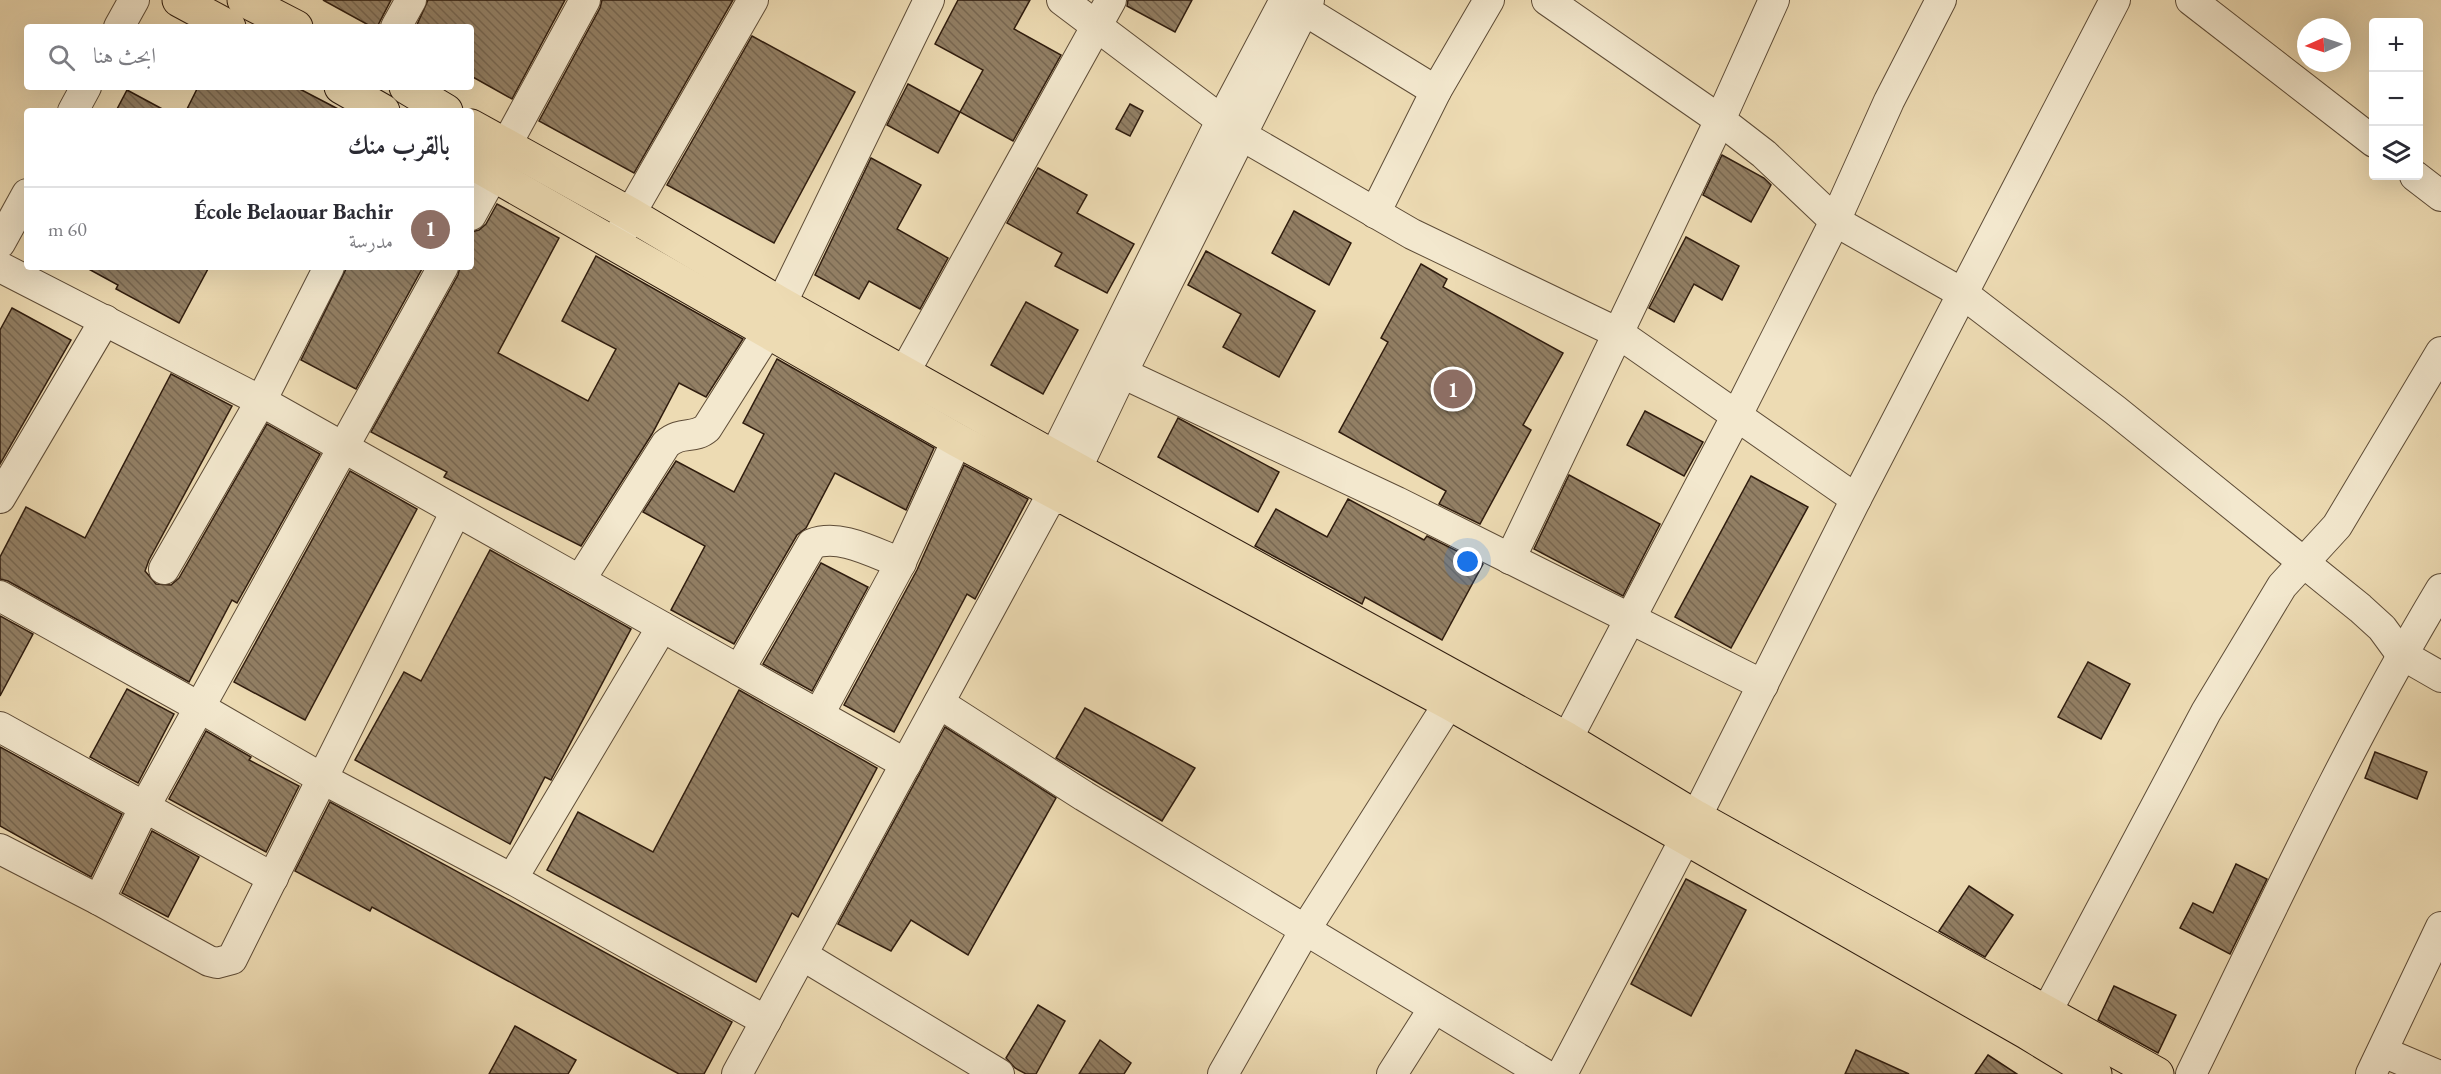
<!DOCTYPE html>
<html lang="ar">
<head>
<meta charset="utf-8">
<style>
	body { margin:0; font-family:"EB Garamond",Amiri,serif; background:#f2f2f3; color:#2b2b33; direction:rtl }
	.controls { position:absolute; right:18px; top:18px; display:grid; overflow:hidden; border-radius:6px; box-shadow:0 6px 24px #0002 }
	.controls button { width:54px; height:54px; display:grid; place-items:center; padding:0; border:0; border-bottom:2px solid #e1e1e2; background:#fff; color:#2b2b33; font:30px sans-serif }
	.compass { position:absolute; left:2297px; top:18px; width:54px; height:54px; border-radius:50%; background:#fff; box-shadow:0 6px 24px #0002; rotate:267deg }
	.you { position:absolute; left:1468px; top:562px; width:21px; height:21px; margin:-15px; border:4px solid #fff; border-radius:50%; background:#1a73e8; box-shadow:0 0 0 9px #1a73e833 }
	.badge { display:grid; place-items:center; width:39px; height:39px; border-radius:50%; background:#ea580c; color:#fff; font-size:20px; font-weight:700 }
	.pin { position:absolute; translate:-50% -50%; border:3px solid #fff; box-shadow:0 2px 6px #0006 }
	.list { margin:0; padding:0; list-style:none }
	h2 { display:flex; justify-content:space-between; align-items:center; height:78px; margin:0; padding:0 24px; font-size:26px }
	h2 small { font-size:20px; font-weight:400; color:#7c7c81 }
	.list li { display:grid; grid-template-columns:39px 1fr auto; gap:18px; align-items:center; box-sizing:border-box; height:84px; padding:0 24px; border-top:2px solid #e1e1e2 }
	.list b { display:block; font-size:22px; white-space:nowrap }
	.list p { margin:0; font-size:20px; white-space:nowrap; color:#7c7c81 }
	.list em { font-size:20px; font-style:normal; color:#7c7c81 }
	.icon { flex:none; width:33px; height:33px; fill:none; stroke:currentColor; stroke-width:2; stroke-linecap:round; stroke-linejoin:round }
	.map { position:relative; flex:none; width:2441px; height:1074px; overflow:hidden; direction:ltr }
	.search { position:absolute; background:#fff; box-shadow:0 6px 24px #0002; left:24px; top:24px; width:450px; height:66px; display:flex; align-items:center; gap:15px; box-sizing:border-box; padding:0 21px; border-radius:6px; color:#7c7c81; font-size:22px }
	.panel { position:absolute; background:#fff; box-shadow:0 6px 24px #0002; left:24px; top:108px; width:450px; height:162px; border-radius:6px; direction:rtl }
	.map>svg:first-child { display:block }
</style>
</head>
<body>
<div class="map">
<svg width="2441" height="1074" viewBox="0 0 2441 1074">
	<defs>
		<pattern id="building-back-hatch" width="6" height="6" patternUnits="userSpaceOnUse" patternTransform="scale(1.5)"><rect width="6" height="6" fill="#927f64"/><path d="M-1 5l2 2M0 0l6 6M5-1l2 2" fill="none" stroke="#786751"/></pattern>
	</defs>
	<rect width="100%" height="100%" fill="#eddbb3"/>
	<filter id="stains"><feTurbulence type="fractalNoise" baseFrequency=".00333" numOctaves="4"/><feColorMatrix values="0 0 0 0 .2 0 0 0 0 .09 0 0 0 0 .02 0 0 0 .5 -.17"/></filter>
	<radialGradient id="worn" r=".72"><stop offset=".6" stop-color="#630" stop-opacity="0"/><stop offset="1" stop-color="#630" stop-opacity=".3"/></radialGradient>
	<g fill="url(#building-back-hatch)" stroke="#2f1c0e" stroke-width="1.5">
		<path d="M323 0H391L377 27H372Z"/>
		<path d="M428 0H565L512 99 471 76V27H416Z"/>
		<path d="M602 0H733L634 173 539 121 600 8Z"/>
		<path d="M958 0H1030L1014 29 1061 55 1013 141 960 112 983 70 935 44Z"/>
		<path d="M1128 0H1192L1175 32 1127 6Z"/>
		<path d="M752 36 855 92 774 243 667 185Z"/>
		<path d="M908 84 960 112 938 153 887 125Z"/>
		<path d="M198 87H296L342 111H186Z"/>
		<path d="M127 90 166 111H116Z"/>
		<path d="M1130 104 1143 111 1130 136 1116 129Z"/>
		<path d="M1722 155 1764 178 1771 185 1751 222 1703 195Z"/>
		<path d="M871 158 921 185 897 229 948 258 920 309 869 281 859 299 815 275Z"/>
		<path d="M1038 168 1087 195 1077 213 1134 244 1107 293 1055 266 1062 253 1007 223Z"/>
		<path d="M497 204 559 238 498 353 588 401 616 349 562 321 596 256 743 339 706 397 679 383 652 434 581 546 444 477 447 472 371 432 458 275 460 267H471V232L479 230 486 224Z"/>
		<path d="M1294 211 1351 243 1329 285 1272 253Z"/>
		<path d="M1686 237 1739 266 1722 300 1694 284 1674 322 1649 308Z"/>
		<path d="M1206 251 1315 311 1279 377 1223 347 1241 314 1188 285Z"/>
		<path d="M1421 264 1447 279 1443 287 1563 353 1523 425 1531 430 1480 524 1439 504 1446 491 1339 432 1388 342 1381 338Z"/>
		<path d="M85 267H209L179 323 116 289 118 285Z"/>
		<path d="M347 267H423L356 389 301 360Z"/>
		<path d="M1026 302 1078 330 1043 394 991 365Z"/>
		<path d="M12 308 71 340 0 464V330Z"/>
		<path d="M777 359 934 448 906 510 835 473 806 528 797 535 734 644 671 610 705 546 643 512 676 461 734 492 764 434 743 423Z"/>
		<path d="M171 374 232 406 149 560 145 571 156 584 171 585 179 578 267 424 320 454 237 603 232 600 189 682 8 581 0 579V557L26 507 85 538Z"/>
		<path d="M1645 411 1703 442 1684 476 1627 445Z"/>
		<path d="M1178 418 1279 472 1258 512 1158 457Z"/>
		<path d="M964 465 1028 499 975 599 967 594 894 732 844 705 917 570Z"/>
		<path d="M350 471 417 509 305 720 234 682Z"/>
		<path d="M1569 475 1660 524 1623 596 1534 549Z"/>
		<path d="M1751 476 1808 507 1731 648 1675 617Z"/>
		<path d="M1348 499 1424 540 1427 536 1483 564 1442 640 1365 597 1362 604 1255 546 1276 509 1327 537Z"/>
		<path d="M490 550 631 629 552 778 551 780 545 777 510 844 355 760 404 672 421 681Z"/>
		<path d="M821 563 868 587 812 691 763 664Z"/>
		<path d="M0 616 33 634 0 696Z"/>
		<path d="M2088 662 2130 684 2101 739 2058 717Z"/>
		<path d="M127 689 174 714 138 783 90 757Z"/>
		<path d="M739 690 877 768 798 917 792 913 756 982 547 870 578 812 653 852Z"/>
		<path d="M1085 708 1195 768 1162 821 1056 758Z"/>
		<path d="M945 727 1056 798 968 955 911 920 891 951 838 924Z"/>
		<path d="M206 731 251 757 249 760 299 786 266 852 169 799Z"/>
		<path d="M0 747 122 814 91 877 0 826Z"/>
		<path d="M2375 752 2427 772 2417 799 2365 778Z"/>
		<path d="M330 802 732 1022 704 1074H679L372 907 370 911 295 871Z"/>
		<path d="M152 831 199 857 168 917 122 893Z"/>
		<path d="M2236 864 2267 879 2230 954 2180 928 2193 903 2213 913Z"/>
		<path d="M1686 879 1746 910 1691 1016 1631 984Z"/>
		<path d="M1969 886 2013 915 1985 957 1939 931Z"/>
		<path d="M2114 986 2176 1015 2158 1053 2098 1020Z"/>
		<path d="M1038 1005 1065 1021 1036 1074H1026L1015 1068 1006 1058Z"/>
		<path d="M515 1026 576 1060 568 1074H489Z"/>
		<path d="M1100 1040 1131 1063 1124 1074H1079Z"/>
		<path d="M1856 1050 1909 1074H1845Z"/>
		<path d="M1988 1055 2017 1074H1975Z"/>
	</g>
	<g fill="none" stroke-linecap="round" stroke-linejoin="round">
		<defs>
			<g id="minor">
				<path d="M1062 0 1241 135 1412 234 1618 333 1856 499"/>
				<path d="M1547 0 1720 120 1764 154 1835 221 1962 293 2115 410 2360 608 2382 628 2401 654 2441 677"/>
				<path d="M2191 0 2374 142"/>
				<path d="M1304 10 1436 91 1489 0"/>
				<path d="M119 27 134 0"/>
				<path d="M396 27 411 0"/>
				<path d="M73 111 86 87"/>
				<path d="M505 147 585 0"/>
				<path d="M2415 176 2441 196"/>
				<path d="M1375 213 1436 91"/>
				<path d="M471 215 493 175"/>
				<path d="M620 236 630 214 753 0"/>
				<path d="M0 243 27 194"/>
				<path d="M0 267 261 401 906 764"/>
				<path d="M904 373 1111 0"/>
				<path d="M1122 373 1397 502 1763 685"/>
				<path d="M1045 480 1054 457 1221 121 1285 0"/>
				<path d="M0 498 105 320"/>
				<path d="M1510 559 1720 120 1774 0"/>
				<path d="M164 569 261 401 329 267"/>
				<path d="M580 580 666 444C682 430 693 440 707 428L767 333 929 0"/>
				<path d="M0 596 199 707 323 779 512 879 766 1021"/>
				<path d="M739 670 812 544C840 533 874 553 901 563"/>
				<path d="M939 703 1084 796 1544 1074"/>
				<path d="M819 714 899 566 957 440"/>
				<path d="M0 727 273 878"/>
				<path d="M1567 739 1737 415 1835 221 1889 101 1941 0"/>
				<path d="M0 849 99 900 209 961 217 963 232 959 456 511"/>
				<path d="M512 879 662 627"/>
				<path d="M99 900 145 806 443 267"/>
				<path d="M802 955 999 1074"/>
				<path d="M2047 1011 2206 712 2282 586 2337 526 2441 352"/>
				<path d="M2383 1052 2435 1074"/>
				<path d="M737 1074 1048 502 1063 497 1122 373 1309 0"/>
				<path d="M1223 1074 1305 930 1449 703"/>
				<path d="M1392 1074 1434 1008"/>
				<path d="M1562 1074 1685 839 1856 499 2115 0"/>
				<path d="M2191 1074C2271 911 2347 745 2441 589"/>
				<path d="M2371 1074 2441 927"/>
			</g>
			<g id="major">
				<path d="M179 0 229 27"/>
				<path d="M244 0 296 27"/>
				<path d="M341 87 383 111"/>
				<path d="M406 87 446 111"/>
				<path d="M471 126 630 214 781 304 1054 457 1567 739 1696 817 2157 1074"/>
				<path d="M471 162 957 440 1449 703 2026 1032 2095 1074"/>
			</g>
		</defs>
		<use href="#minor" stroke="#5e4c37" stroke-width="32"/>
		<use href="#major" stroke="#2f1c0e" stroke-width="35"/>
		<use href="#minor" stroke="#f3e8ce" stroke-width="30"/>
		<use href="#major" stroke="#eddbb3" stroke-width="33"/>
	</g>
	<rect width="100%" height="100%" filter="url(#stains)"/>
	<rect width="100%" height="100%" fill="url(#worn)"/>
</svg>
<div class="controls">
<button>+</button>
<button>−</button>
<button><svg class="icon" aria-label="layers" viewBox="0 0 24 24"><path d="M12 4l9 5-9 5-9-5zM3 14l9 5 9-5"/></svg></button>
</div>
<svg class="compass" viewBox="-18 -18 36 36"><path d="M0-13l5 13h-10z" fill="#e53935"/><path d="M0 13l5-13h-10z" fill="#7c7c81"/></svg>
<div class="you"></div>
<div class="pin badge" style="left:1453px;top:389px;background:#8d6e63">1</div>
<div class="search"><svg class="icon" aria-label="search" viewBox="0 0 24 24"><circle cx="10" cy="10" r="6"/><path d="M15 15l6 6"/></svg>ابحث هنا</div>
<section class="panel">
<h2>بالقرب منك<small></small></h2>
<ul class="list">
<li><span class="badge" style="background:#8d6e63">1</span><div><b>École Belaouar Bachir</b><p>مدرسة</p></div><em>60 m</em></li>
</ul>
</section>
</div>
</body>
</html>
